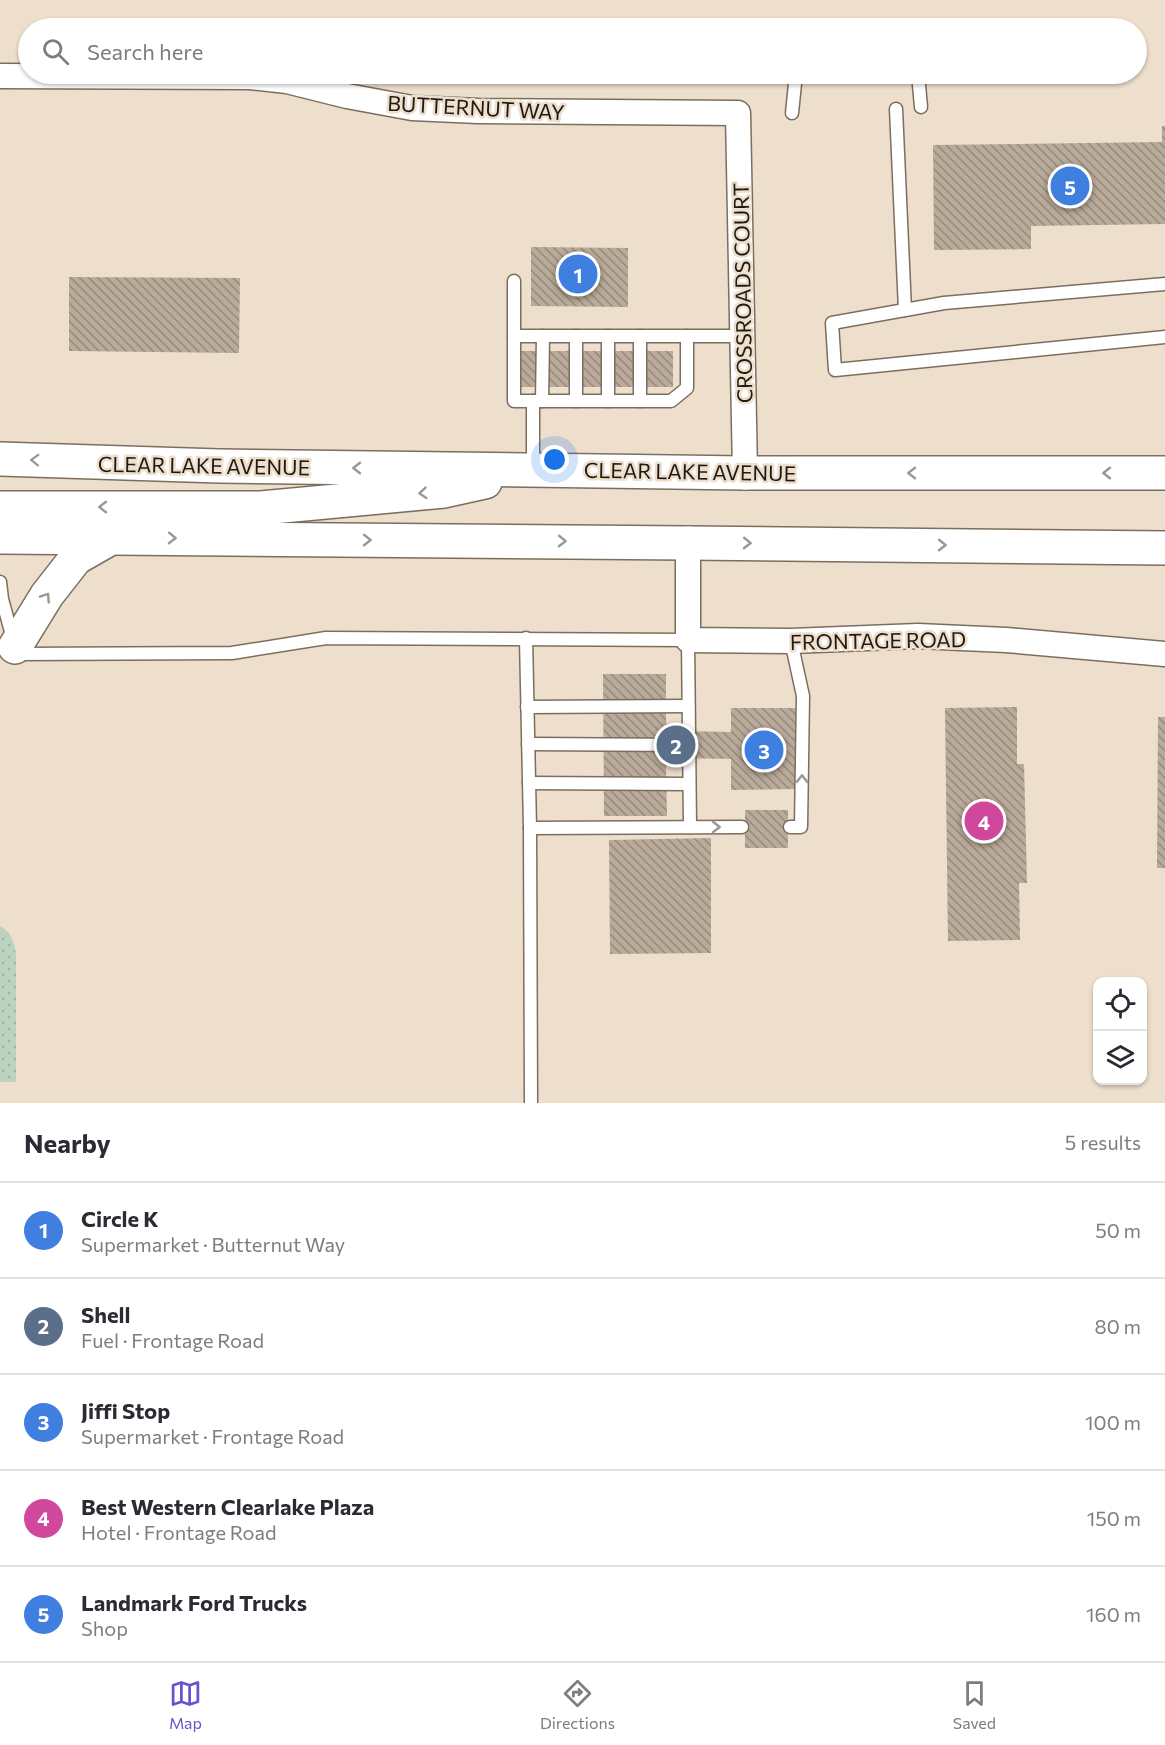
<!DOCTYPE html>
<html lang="en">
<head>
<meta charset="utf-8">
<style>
	body { margin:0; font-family:Commissioner,sans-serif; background:#f7f7f7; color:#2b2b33 }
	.controls { position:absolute; right:18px; bottom:18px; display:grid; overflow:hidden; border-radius:12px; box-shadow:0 2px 4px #0004 }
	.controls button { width:54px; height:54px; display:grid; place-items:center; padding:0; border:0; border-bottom:2px solid #e1e1e2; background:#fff; color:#2b2b33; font:30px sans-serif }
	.you { position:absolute; left:555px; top:460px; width:21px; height:21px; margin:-15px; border:4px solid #fff; border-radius:50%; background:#1a73e8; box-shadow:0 0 0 9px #1a73e833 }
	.badge { display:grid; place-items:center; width:39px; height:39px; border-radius:50%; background:#6952cc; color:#fff; font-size:20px; font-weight:700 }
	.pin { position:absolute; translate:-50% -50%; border:3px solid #fff; box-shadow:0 2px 6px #0006 }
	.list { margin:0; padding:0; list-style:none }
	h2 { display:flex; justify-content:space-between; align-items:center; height:78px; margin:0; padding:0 24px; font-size:26px }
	h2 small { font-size:20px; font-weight:400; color:#7c7c81 }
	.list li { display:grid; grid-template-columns:39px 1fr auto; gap:18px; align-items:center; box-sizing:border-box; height:96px; padding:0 24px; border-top:2px solid #e1e1e2 }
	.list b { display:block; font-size:22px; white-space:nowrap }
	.list p { margin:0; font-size:20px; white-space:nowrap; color:#7c7c81 }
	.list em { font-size:20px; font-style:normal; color:#7c7c81 }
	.icon { flex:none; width:33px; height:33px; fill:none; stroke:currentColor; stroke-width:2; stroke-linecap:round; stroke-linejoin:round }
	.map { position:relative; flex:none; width:1165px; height:1103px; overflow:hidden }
	.search { position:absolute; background:#fff; box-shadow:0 2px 4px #0004; left:18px; right:18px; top:18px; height:66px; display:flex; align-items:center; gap:15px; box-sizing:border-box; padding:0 21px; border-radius:33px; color:#7c7c81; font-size:22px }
	.sheet { height:558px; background:#fff }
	nav { display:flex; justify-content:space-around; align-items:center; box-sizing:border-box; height:84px; border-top:2px solid #e1e1e2; background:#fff; font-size:16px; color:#7c7c81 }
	nav a { display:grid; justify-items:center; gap:3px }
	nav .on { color:#6952cc }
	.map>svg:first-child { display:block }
</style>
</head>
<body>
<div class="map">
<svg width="1165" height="1103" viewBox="0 0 1165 1103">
	<defs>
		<pattern id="grass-dots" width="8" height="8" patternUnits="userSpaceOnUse" patternTransform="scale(1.5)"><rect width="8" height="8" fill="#bbd3bf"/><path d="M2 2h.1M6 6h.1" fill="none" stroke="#a0b5a3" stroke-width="1.8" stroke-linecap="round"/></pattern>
		<pattern id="building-back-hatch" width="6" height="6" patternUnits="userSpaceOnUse" patternTransform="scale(1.5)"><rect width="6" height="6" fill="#b9aa99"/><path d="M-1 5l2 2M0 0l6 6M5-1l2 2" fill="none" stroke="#968a7c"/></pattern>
	</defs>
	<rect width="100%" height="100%" fill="#eedecc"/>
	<path fill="url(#grass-dots)" d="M0 926C11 932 14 942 16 954V1082H0Z"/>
	<g fill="url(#building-back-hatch)">
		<path d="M1162 126H1165V224L1031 226V249L934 250 933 145 1162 142Z"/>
		<path d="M531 247 628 248V307L531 306Z"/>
		<path d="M69 277 240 278 239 353 69 351Z"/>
		<rect x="514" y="351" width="159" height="36"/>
		<path d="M603 674H666V723L678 731 731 732V708H798V789L731 790V759L678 758 666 766 667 816H604Z"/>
		<path d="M1017 707V764H1024L1027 883H1019L1020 940 948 941 945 708Z"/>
		<path d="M1158 717H1165V868H1157Z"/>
		<rect x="745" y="810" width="43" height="38"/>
		<path d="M711 838V953L610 954 609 840Z"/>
	</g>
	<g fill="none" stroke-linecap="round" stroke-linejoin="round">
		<defs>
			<g id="service">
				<path d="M918 74 921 107"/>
				<path d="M896 109 905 310"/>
				<path d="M792 113 796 74"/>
				<path d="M514 281V401H671L687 388V336"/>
				<path d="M1165 284 944 303 832 323 835 370 1165 337"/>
				<path d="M514 336H744"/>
				<path d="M576 336V401"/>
				<path d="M608 336V401"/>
				<path d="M640 336V401"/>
				<path d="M533 401V468"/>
				<path d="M542 401 543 336"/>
				<path d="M0 582 2 599 13 639"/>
				<path d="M526 638 530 828 531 1103"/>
				<path d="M17 654 232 653 326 638 688 640 690 827"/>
				<path d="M527 707 688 706"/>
				<path d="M528 744 689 745"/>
				<path d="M529 783 689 784"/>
				<path d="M790 827H801L803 696 791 641"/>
				<path d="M530 828 742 827"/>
			</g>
			<g id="minor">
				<path d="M0 76 250 77 287 81 347 96 412 108 478 111 738 113 745 473"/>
				<path d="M688 543V640L791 641 918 636 1006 640 1165 654"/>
			</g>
			<g id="primary">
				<path d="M0 459 219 466 745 473"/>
				<path d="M0 508H261L444 491 485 482"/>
				<path d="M0 537 688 543"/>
				<path d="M15 647 47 595 76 558 111 538"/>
			</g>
			<g id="motorway">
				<path d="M745 473H1165"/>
				<path d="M688 543 1165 548"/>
			</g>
		</defs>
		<use href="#service" stroke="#7c6e5e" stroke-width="15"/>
		<use href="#minor" stroke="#7c6e5e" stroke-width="27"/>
		<use href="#primary" stroke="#7c6e5e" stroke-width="36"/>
		<use href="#motorway" stroke="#7c6e5e" stroke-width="36"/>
		<use href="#service" stroke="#fff" stroke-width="12"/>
		<use href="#minor" stroke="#fff" stroke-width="24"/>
		<use href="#primary" stroke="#fff" stroke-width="33"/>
		<use href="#motorway" stroke="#fff" stroke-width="33"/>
	</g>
	<defs><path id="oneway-chevron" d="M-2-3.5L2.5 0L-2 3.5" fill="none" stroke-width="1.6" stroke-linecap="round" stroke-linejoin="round" transform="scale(1.5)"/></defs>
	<g stroke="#9a9895">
		<use href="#oneway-chevron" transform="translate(35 460) rotate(-178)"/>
		<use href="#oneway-chevron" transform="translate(357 468) rotate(-180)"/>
		<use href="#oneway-chevron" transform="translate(912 473) rotate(-180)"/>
		<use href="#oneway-chevron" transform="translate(1107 473) rotate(-180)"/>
		<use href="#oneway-chevron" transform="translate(423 493) rotate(175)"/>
		<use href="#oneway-chevron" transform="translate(103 507) rotate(-180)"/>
		<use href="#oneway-chevron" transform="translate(172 538) rotate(1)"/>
		<use href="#oneway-chevron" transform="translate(367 540) rotate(1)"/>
		<use href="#oneway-chevron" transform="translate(562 541) rotate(1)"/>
		<use href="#oneway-chevron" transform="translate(747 543) rotate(1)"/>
		<use href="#oneway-chevron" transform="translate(942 545) rotate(1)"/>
		<use href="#oneway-chevron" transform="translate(46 597) rotate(-57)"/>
		<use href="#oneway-chevron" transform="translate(802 779) rotate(-89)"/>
		<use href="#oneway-chevron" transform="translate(716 827)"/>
	</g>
	<g text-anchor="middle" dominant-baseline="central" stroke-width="5" stroke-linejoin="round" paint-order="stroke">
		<g font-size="21" fill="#1f1a14" stroke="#eedecc">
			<text transform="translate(476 107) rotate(3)">BUTTERNUT WAY</text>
			<text transform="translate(742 293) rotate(-91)">CROSSROADS COURT</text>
			<text transform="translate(204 465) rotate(1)">CLEAR LAKE AVENUE</text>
			<text transform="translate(690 471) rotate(1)">CLEAR LAKE AVENUE</text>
			<text transform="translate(878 640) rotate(-1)">FRONTAGE ROAD</text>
		</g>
	</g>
</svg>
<div class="controls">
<button><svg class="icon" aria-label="locate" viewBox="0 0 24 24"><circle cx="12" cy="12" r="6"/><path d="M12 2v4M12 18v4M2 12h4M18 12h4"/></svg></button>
<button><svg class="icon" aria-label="layers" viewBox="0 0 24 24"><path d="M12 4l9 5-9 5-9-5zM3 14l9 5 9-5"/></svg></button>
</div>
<div class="you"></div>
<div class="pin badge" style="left:578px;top:274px;background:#3f7fe0">1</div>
<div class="pin badge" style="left:676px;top:745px;background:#5c6f8a">2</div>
<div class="pin badge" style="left:764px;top:750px;background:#3f7fe0">3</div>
<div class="pin badge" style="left:984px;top:821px;background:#d1479c">4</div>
<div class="pin badge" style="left:1070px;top:186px;background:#3f7fe0">5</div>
<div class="search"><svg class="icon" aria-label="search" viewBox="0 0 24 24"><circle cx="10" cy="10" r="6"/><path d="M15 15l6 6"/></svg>Search here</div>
</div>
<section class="sheet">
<h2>Nearby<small>5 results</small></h2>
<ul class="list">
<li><span class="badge" style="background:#3f7fe0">1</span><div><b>Circle K</b><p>Supermarket · Butternut Way</p></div><em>50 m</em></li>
<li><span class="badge" style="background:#5c6f8a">2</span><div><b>Shell</b><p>Fuel · Frontage Road</p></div><em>80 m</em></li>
<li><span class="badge" style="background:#3f7fe0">3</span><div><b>Jiffi Stop</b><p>Supermarket · Frontage Road</p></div><em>100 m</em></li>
<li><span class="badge" style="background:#d1479c">4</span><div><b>Best Western Clearlake Plaza</b><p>Hotel · Frontage Road</p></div><em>150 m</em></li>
<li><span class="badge" style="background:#3f7fe0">5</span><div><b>Landmark Ford Trucks</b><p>Shop</p></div><em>160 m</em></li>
</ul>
</section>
<nav>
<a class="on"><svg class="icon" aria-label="map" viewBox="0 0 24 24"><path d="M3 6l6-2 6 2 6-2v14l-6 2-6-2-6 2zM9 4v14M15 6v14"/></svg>Map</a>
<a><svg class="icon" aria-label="directions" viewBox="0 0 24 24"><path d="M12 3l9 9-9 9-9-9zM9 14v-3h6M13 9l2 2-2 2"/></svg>Directions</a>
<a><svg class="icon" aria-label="saved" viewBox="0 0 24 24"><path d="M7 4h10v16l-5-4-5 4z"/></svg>Saved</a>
</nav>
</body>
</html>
